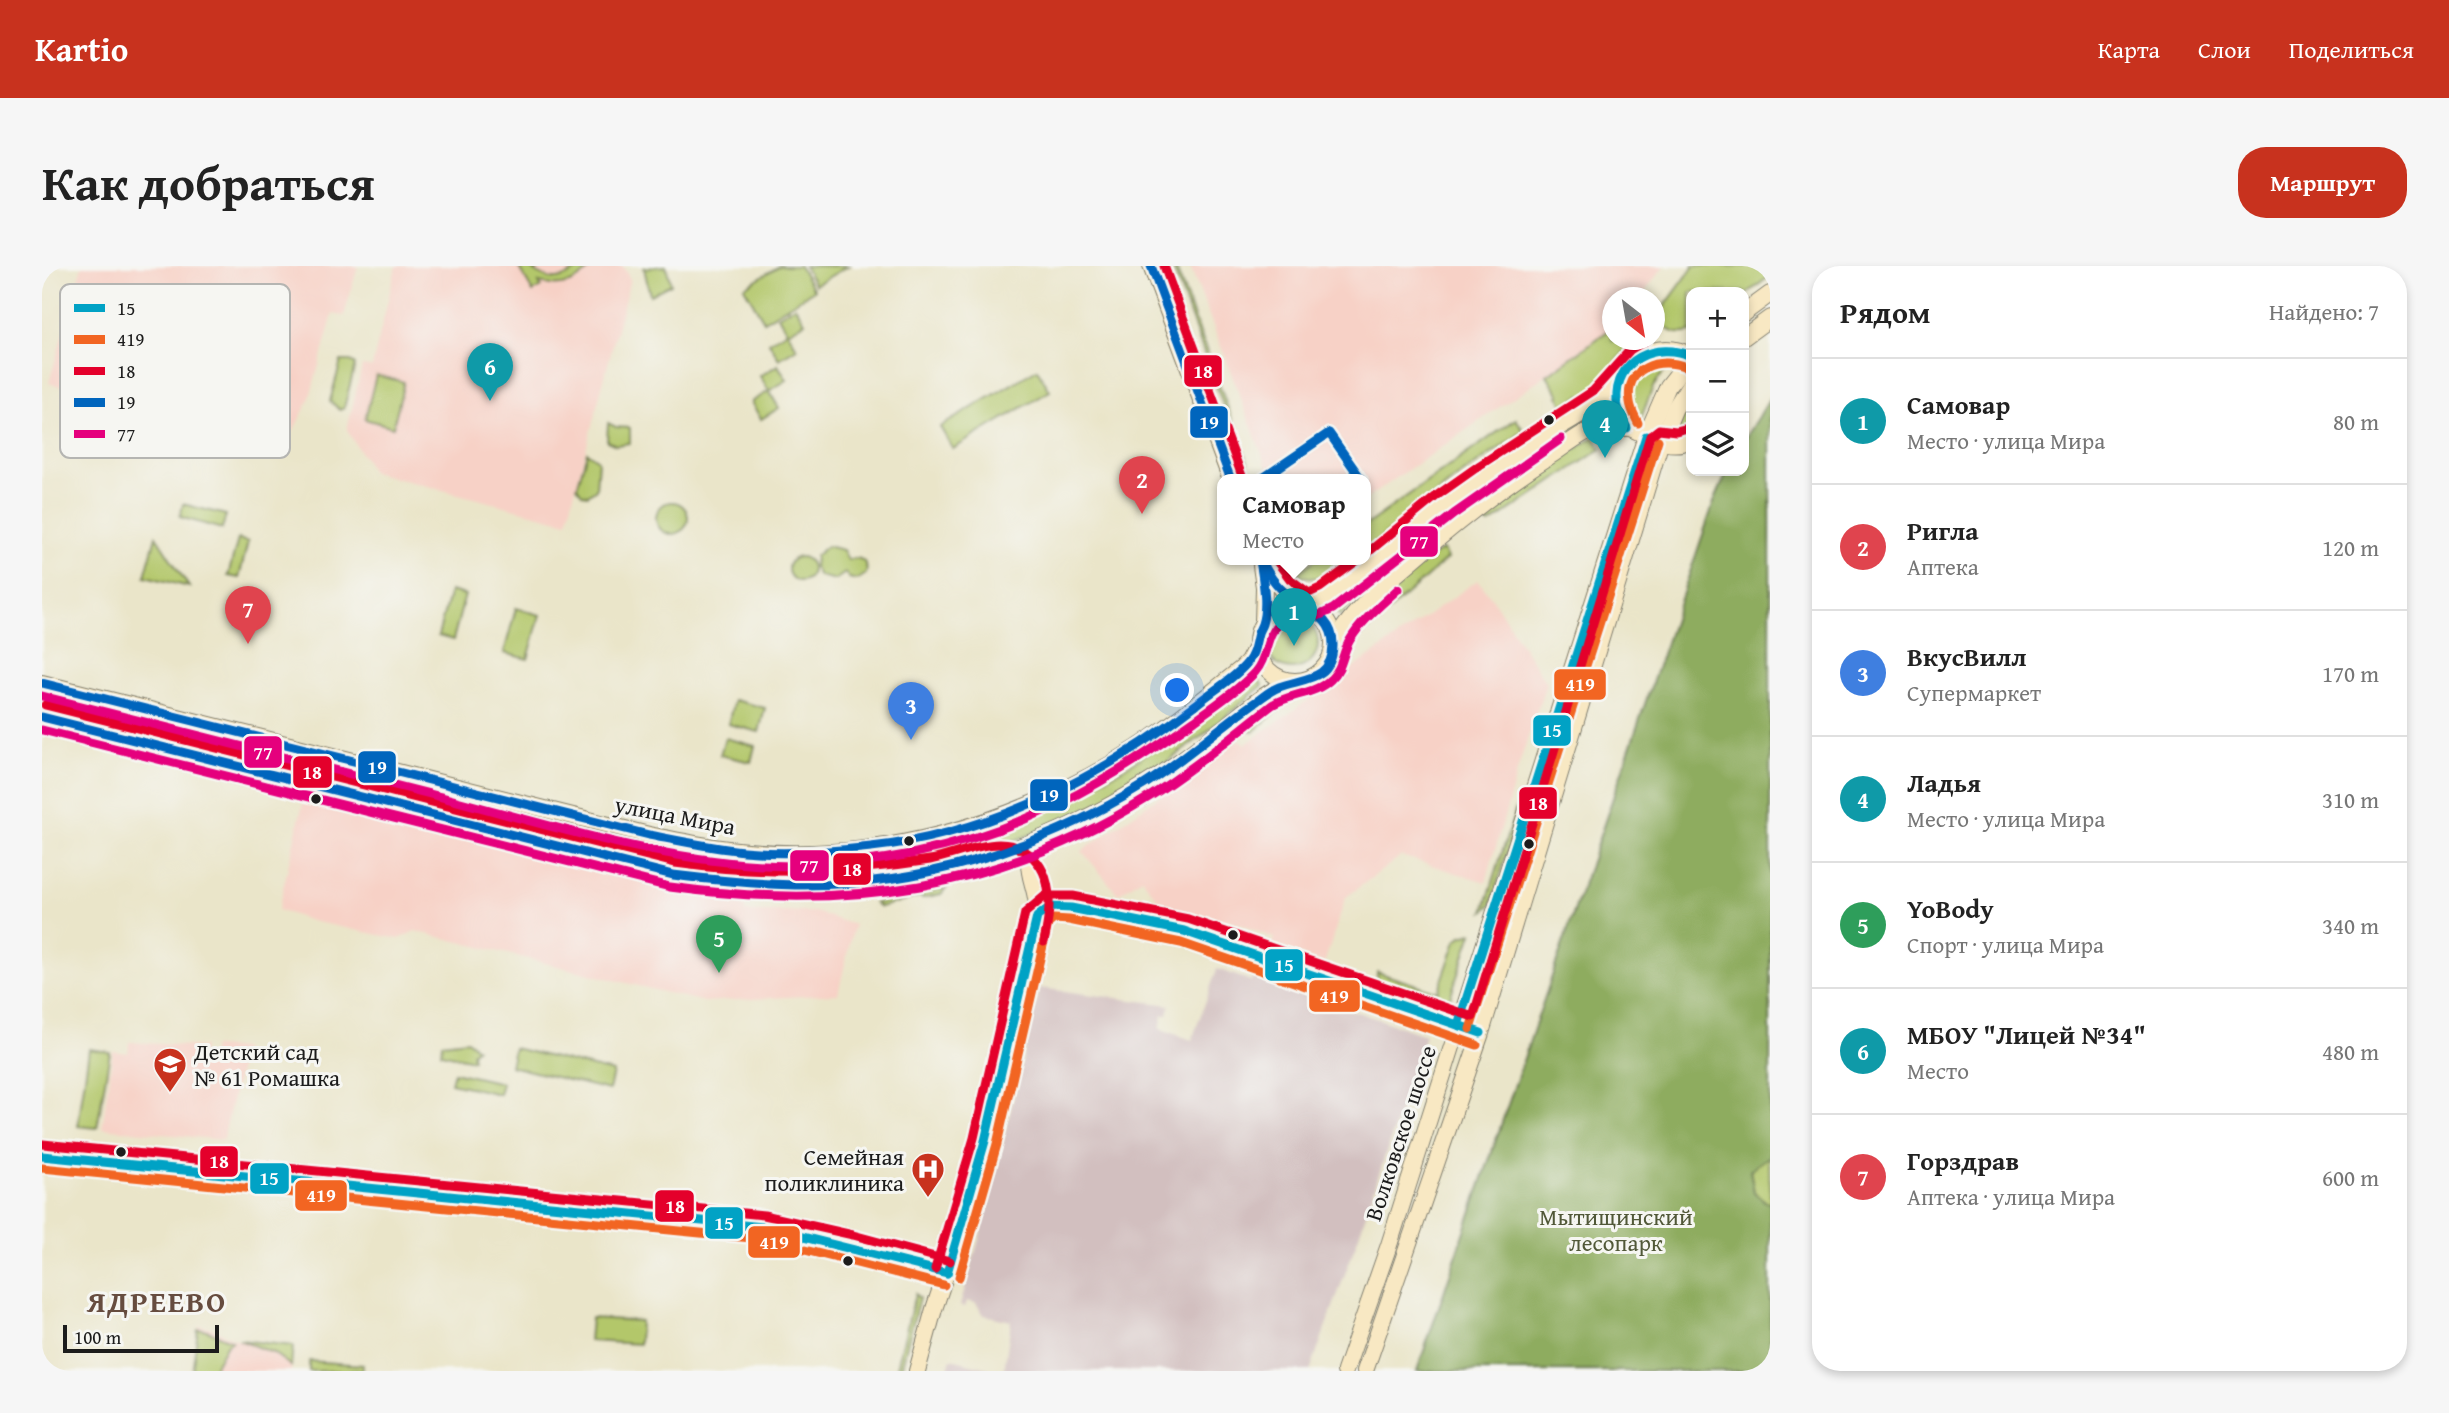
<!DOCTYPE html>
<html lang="ru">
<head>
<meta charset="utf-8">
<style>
	body { margin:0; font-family:"Gentium Book Plus",serif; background:#f6f6f6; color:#222 }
	.controls { position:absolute; right:21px; top:21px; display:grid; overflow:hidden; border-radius:14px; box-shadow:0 4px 10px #0003 }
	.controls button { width:63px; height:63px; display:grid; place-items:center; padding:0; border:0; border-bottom:2px solid #e0e0e0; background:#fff; color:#222; font:35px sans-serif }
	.compass { position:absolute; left:1560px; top:21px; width:63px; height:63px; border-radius:50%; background:#fff; box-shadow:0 4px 10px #0003; rotate:149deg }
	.scale { position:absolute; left:21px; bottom:18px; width:156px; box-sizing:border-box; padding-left:7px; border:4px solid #1c1c1c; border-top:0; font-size:19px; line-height:24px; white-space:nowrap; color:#1c1c1c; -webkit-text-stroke:5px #f6f6f2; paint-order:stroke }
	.you { position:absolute; left:1136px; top:425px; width:24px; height:24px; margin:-18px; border:5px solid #fff; border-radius:50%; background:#1a73e8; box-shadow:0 0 0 10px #1a73e833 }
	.badge { display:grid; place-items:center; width:46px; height:46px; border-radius:50%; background:#c8321e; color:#fff; font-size:23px; font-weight:700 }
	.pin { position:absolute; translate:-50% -58px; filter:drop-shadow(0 2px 4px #0008) }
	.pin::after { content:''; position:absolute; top:37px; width:24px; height:21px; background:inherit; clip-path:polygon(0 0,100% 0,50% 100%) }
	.popup { position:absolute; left:1175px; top:208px; width:154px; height:91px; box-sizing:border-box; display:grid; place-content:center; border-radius:14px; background:#fff; filter:drop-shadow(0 2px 5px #0005); font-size:23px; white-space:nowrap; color:#767676 }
	.popup b { font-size:26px; color:#222 }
	.popup::after { content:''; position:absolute; left:50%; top:100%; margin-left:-14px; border:14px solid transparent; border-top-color:#fff }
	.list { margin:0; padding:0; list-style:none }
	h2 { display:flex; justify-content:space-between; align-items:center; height:91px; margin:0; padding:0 28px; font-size:30px }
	h2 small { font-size:23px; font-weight:400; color:#767676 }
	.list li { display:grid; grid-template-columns:46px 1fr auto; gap:21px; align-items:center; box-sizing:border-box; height:126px; padding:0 28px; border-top:2px solid #e0e0e0 }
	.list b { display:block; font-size:26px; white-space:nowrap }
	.list p { margin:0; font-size:23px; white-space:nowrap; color:#767676 }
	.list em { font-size:23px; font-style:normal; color:#767676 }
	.icon { flex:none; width:38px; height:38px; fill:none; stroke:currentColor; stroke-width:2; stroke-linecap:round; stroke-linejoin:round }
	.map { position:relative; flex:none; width:1728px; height:1105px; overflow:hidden; border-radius:28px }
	header { display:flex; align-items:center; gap:42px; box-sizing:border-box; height:98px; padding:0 35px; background:#c8321e; color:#fff }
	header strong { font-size:33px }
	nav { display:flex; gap:38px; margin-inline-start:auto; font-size:24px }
	.intro { display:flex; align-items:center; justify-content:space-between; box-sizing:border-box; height:168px; padding:0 42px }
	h1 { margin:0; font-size:49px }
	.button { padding:18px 32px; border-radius:28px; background:#c8321e; color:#fff; font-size:24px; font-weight:700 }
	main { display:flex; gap:42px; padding:0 42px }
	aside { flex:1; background:#fff; border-radius:28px; box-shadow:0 4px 10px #0003 }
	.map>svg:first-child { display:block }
</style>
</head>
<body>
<header>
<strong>Kartio</strong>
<nav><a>Карта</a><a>Слои</a><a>Поделиться</a></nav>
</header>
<div class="intro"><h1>Как добраться</h1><a class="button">Маршрут</a></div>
<main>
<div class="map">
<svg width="1728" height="1105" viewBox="0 0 1728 1105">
	<rect width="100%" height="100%" fill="#f6f6f2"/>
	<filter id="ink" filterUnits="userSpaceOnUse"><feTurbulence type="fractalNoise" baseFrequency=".0143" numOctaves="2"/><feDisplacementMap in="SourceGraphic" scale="14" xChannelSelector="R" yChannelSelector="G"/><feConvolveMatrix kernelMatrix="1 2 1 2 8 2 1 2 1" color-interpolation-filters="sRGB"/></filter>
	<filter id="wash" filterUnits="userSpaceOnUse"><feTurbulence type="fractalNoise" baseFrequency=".00686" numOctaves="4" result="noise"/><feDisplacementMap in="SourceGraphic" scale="28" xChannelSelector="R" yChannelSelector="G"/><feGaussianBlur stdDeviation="1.57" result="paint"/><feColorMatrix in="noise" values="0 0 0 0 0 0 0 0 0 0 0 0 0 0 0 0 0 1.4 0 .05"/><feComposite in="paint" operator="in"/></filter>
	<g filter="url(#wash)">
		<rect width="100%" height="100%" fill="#eae5c9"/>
		<g fill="#f7d1c6">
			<path d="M40 0H316L302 50 291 48 267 135 251 165 238 181 7 117Z"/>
			<path d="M354 0H581L588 13 525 256 330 206 305 164 320 100 330 101Z"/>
			<path d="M1148 0H1622L1599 31 1570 32V61L1552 76 1324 233V214H1230Z"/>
			<path d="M1436 314 1452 335 1504 417 1477 499 1444 616 1359 590 1304 631 1282 698 1230 679 1232 672 1186 654 1179 659 1166 657 1120 639 1100 612 1076 628 1040 585 1197 474 1204 478Z"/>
			<path d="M261 537 280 541 306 538 608 609 659 623 702 628 703 646H773L812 659 796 728 662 736 373 665 357 673 269 655 236 644Z"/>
			<path d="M87 776 161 781 159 793 168 794 171 781 202 783 181 874 60 862 71 785 86 787Z"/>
			<path d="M157 1060 167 1061 195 1074 251 1080 249 1105H150Z"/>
		</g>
		<g fill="#d2bfbf">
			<path d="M1175 703 1209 715 1211 711 1383 769 1317 969 1268 1105H962L969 1055 942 1049 934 1037 925 1035 923 1041 918 1040 939 966 998 722 1128 739 1126 749H1121L1118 763 1150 774Z"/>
			<path d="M909 1093 957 1105H905Z"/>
		</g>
		<g fill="#b3c76b" stroke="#687244" stroke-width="2">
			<path d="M476 0H487L492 5 490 0H501L493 6C524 25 527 0 550 0 536 18 518 23 497 17L499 21 491 26Z"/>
			<path d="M624 0 629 18 608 29 602 2Z"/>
			<path d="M737 0H757L772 24 722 55 702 21Z"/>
			<path d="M762 0H806L773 19Z"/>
			<path d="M1130 0H1133L1206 196H1202Z"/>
			<path d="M1652 0H1728V10L1702 30V26H1649V66C1632 70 1617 64 1620 44Z"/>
			<path d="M753 40 763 56 746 66 755 82 737 93 727 76 745 65 736 50Z"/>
			<path d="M1570 62V74H1595L1594 76 1591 75 1574 97 1562 120 1544 133 1538 130 1522 139 1516 130 1518 129 1505 109Z"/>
			<path d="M1617 91H1632L1611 121 1597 157C1575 128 1585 105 1617 91Z"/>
			<path d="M299 95H308L313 99 302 142 298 144 288 135Z"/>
			<path d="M736 99 745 114 727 125 737 142 719 153 709 136 727 125 718 110Z"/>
			<path d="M995 103 1008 125 911 183 898 161Z"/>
			<path d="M334 109 362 116 351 161 323 153Z"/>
			<path d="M1649 130V163L1632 170Z"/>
			<path d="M1567 138 1570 143 1496 191 1325 325 1298 350 1290 338 1438 223Z"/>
			<path d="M1474 153 1482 165 1412 214 1324 284V259Z"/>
			<path d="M566 157 574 161 588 162V177L574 179 565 175Z"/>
			<path d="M1552 171 1559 183 1451 256 1446 258 1440 253 1455 235Z"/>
			<path d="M545 186 556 194 554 223 546 229 540 228 535 221Z"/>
			<circle cx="630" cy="252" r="16"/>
			<path d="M141 238 184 249 180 263 138 251Z"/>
			<path d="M114 270 147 321 103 310Z"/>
			<path d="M196 273 206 276 197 312 186 310Z"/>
			<path d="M785 280 801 284 806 294C817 289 827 295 824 308L815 314 807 312 803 307 793 314 777 310 772 301 773 290Z"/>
			<path d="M1401 284 1405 293 1306 381C1315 344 1368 301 1401 284Z"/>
			<circle cx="758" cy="303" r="12"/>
			<path d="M1273 294H1310C1292 308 1277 319 1255 307Z"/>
			<path d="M408 325 423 329 411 374 396 370Z"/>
			<path d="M474 342 498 349 486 393 462 387Z"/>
			<circle cx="1250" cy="377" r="26"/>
			<path d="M1209 406 1221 419C1183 451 1145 484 1104 510 1012 569 908 602 799 610 784 611 767 614 752 614 698 612 646 603 594 592L0 444V423L601 575C623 580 646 585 669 589 822 611 981 569 1109 485 1144 462 1176 433 1209 406Z"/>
			<path d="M1251 431 1211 466 1204 462 1192 464 1190 462 1237 432Z"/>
			<path d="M692 434 723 442 717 466 686 458Z"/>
			<path d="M683 472 713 480 709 496 678 489Z"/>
			<path d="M1182 476 1166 490 1102 534C1123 511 1152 487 1182 476Z"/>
			<path d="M1478 529 1479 540 1449 639 1442 645Z"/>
			<path d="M904 622 899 628 880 632 879 630 838 641 833 637Z"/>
			<path d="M1430 667 1406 737 1334 721 1335 706 1396 726 1414 675 1420 670Z"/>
			<path d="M425 774 435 782 430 787 431 794 399 787 400 777Z"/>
			<path d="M472 782 571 806 567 824 468 800Z"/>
			<path d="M47 783 68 786 55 862 36 860Z"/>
			<path d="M412 806 460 817 457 828 409 817Z"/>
			<path d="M1727 889 1728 936H1724L1712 926 1708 904Z"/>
			<path d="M873 1028 877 1032 859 1104 854 1105Z"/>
			<path d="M549 1052 598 1055 597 1078 547 1075Z"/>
			<path d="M156 1063 165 1064 190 1075 185 1078 170 1105H150Z"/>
			<path d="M197 1074 251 1080 249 1100 231 1087Z"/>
			<path d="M267 1095 321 1099 320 1105H267Z"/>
		</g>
		<path fill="#8eac5f" stroke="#55643e" stroke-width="2" d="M1728 132V890L1708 904 1712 926 1724 936H1728V1105H1375L1673 233 1686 205H1702V175Z"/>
	</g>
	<g filter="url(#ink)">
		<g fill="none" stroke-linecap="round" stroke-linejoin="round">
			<defs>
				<g id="secondary">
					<path d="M1109 0 1189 214"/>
					<path d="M1702 47 1728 28"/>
					<path d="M1702 71 1728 52"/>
					<path d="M1585 162C1581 153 1576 145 1575 135 1572 96 1616 70 1649 90"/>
					<path d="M1219 294 1239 323 1261 338"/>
					<path d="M1219 300 1222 321 1221 356"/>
					<circle cx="1253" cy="377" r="38"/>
					<path d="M1267 340C1295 334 1339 292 1362 273 1405 238 1449 205 1496 174 1523 156 1557 142 1578 116"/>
					<path d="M1292 377C1309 346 1338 323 1364 300 1410 260 1457 222 1508 190 1525 179 1543 163 1563 159 1591 152 1616 189 1649 174"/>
					<path d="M0 417 607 569C633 574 659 580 686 583 828 601 975 560 1095 482 1132 458 1166 429 1200 402L1206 396 1215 379"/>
					<path d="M0 451 631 609C808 636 960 611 1112 513 1137 497 1161 478 1184 460 1205 443 1225 424 1250 416"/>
					<path d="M995 651 1004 643 1016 640 1142 665 1426 763"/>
					<path d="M0 890 721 961 808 981 905 1007"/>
					<path d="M875 1105 892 1043 918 966 995 651C999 618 972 600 1000 573"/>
					<path d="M1303 1105 1347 979 1604 170 1626 120 1649 91"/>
					<path d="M1323 1105 1439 767 1619 175 1633 142 1649 116"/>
				</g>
			</defs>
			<use href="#secondary" stroke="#838072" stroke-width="18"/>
			<use href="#secondary" stroke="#f8e8c3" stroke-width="16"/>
			<defs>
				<g id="bus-1">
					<path d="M1585 162C1581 154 1576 145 1575 136 1572 93 1614 75 1649 90"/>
					<path d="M1416 759 1604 170"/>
					<path d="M0 890 721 961 905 1007"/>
					<path d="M905 1007 943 875 995 651 1008 641 1029 642 1142 665 1439 767"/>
				</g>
				<g id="bus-2">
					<path d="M1596 157C1593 150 1589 144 1588 136 1582 102 1617 90 1644 101"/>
					<path d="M1428 763 1616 174"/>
					<path d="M0 902 719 973 902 1019"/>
					<path d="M917 1011 955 878 1006 658 1012 653 1027 654 1139 677 1435 779"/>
				</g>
				<g id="bus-3">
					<path d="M1122 0 1200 210"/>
					<path d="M1324 288 1397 228 1438 199 1551 125 1588 84 1604 74"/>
					<path d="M1234 294 1248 313 1267 327 1278 322 1316 294"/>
					<path d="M3 439 633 597C719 609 802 608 888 594 917 589 953 568 981 584 1014 603 1009 644 1002 676"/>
					<path d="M1 878 722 949 811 969 908 995"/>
					<path d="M893 1003 932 872 983 647 1003 630H1031L1146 653 1431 751 1608 170 1617 163 1634 165 1646 162"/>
				</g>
				<g id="bus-4">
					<path d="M1109 0 1189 214"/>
					<path d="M1218 214 1287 167 1320 214"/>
					<path d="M0 417 607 569C638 575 670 582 701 585 744 589 787 586 829 581 949 568 1062 510 1156 437 1172 424 1193 412 1205 397 1213 387 1213 378 1216 367 1217 364 1219 361 1220 358 1226 339 1221 314 1218 294"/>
					<path d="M0 451 631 609C672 614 712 618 753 619 875 621 996 584 1100 520 1141 495 1176 462 1215 435 1222 430 1229 424 1237 421 1261 412 1290 415 1291 380 1292 350 1264 344 1245 328 1233 319 1226 307 1219 294"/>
				</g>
				<g id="bus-5">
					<path d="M0 430C129 462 258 496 388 528 506 558 628 600 752 600 835 599 920 582 997 547 1053 522 1103 489 1153 454 1173 439 1197 424 1213 406 1226 392 1223 368 1238 356 1249 347 1260 354 1271 351 1278 350 1285 346 1291 343L1412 248 1519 173"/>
					<path d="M0 464 628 621C801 645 957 625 1107 531 1150 504 1190 470 1230 439 1249 427 1273 429 1289 413 1301 402 1300 387 1308 374 1320 354 1339 339 1356 323"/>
				</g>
			</defs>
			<use href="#bus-1" stroke="#f6f6f2" stroke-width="14"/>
			<use href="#bus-2" stroke="#f6f6f2" stroke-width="14"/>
			<use href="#bus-3" stroke="#f6f6f2" stroke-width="14"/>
			<use href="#bus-4" stroke="#f6f6f2" stroke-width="14"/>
			<use href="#bus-5" stroke="#f6f6f2" stroke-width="14"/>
			<use href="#bus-1" stroke="#01a2c5" stroke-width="9"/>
			<use href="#bus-2" stroke="#f26522" stroke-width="9"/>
			<use href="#bus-3" stroke="#e4002b" stroke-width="9"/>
			<use href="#bus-4" stroke="#0065bd" stroke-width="9"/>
			<use href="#bus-5" stroke="#e5007d" stroke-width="9"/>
		</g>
	</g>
	<defs>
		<symbol id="school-pin" viewBox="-11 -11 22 30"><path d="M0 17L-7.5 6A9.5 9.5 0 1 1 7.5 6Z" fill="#c8321e" stroke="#f6f6f2"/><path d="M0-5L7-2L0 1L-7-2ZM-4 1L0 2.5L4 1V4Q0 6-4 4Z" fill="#fff"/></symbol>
		<symbol id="hospital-pin" viewBox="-11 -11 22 30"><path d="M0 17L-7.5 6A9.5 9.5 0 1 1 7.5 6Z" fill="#c8321e" stroke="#f6f6f2"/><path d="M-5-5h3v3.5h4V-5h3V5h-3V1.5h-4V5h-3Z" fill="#fff"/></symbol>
	</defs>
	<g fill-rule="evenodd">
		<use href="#school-pin" x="109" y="779" width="38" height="52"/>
		<use href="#hospital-pin" x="867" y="884" width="38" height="52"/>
	</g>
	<g fill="#1c1c1c" stroke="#f6f6f2" stroke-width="2.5">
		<circle cx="1507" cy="154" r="6"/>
		<circle cx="274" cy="533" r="6"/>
		<circle cx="867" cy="575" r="6"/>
		<circle cx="1487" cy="578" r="6"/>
		<circle cx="1191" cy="669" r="6"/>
		<circle cx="79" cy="886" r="6"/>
		<circle cx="806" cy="995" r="6"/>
	</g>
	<g text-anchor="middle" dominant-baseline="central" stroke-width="6" stroke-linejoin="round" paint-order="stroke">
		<g font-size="23" fill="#1c1c1c" stroke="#f6f6f2">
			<text transform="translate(633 549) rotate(11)">улица Мира</text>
			<text transform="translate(1358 867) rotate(-72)">Волковское шоссе</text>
		</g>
		<g font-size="23" fill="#1c1c1c" stroke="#f6f6f2" text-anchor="start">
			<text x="152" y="785">Детский сад<tspan x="152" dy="26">№ 61 Ромашка</tspan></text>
			<text x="862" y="890" text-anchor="end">Семейная<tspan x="862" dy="26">поликлиника</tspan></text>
		</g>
		<g font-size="23" fill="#515838" stroke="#f6f6f2">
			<text x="1574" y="950">Мытищинский<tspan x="1574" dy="26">лесопарк</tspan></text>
		</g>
		<g font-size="30" font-weight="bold" letter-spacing="2" fill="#664c3f" stroke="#f6f6f2">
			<text x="115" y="1035">ЯДРЕЕВО</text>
		</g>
	</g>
	<rect x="18" y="18" width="230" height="174" rx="10" fill="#f6f6f2" stroke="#b5b5b2" stroke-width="2"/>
	<rect x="32" y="38" width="31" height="8" fill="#01a2c5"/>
	<rect x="32" y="69" width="31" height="9" fill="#f26522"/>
	<rect x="32" y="101" width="31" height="8" fill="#e4002b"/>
	<rect x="32" y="132" width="31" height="9" fill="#0065bd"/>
	<rect x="32" y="164" width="31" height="8" fill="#e5007d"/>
	<g font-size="19" fill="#1c1c1c">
		<text x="75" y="49">15</text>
		<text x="75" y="80">419</text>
		<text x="75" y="112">18</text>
		<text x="75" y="143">19</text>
		<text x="75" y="175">77</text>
	</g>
	<g stroke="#f6f6f2" stroke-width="2.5">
		<rect x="1141" y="88" width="40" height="34" rx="7" fill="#e4002b"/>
		<rect x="1147" y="139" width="40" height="34" rx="7" fill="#0065bd"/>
		<rect x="1357" y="259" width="40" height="33" rx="7" fill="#e5007d"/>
		<rect x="1511" y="402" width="54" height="33" rx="7" fill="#f26522"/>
		<rect x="1490" y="448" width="40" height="33" rx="7" fill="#01a2c5"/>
		<rect x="201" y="469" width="40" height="34" rx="7" fill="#e5007d"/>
		<rect x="315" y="484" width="40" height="34" rx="7" fill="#0065bd"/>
		<rect x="250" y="489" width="41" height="34" rx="7" fill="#e4002b"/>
		<rect x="987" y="512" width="40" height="34" rx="7" fill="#0065bd"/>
		<rect x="1476" y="520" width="40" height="34" rx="7" fill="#e4002b"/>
		<rect x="747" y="583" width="41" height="33" rx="7" fill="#e5007d"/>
		<rect x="790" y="586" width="40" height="34" rx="7" fill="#e4002b"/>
		<rect x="1222" y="682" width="40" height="34" rx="7" fill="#01a2c5"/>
		<rect x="1266" y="713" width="53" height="34" rx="7" fill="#f26522"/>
		<rect x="157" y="879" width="40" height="33" rx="7" fill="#e4002b"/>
		<rect x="207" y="896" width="41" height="33" rx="7" fill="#01a2c5"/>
		<rect x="252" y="913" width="54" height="33" rx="7" fill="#f26522"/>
		<rect x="612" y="923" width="41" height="34" rx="7" fill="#e4002b"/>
		<rect x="662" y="940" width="40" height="34" rx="7" fill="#01a2c5"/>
		<rect x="705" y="959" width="54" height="34" rx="7" fill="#f26522"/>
	</g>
	<g font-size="19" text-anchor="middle" font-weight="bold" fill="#fff">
		<text x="1161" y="112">18</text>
		<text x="1167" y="163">19</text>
		<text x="1377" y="282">77</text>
		<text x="1538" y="425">419</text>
		<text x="1510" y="471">15</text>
		<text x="221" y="493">77</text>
		<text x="335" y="508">19</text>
		<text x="270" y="513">18</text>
		<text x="1007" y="536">19</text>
		<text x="1496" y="544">18</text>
		<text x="767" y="606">77</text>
		<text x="810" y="610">18</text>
		<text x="1242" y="706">15</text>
		<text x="1292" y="737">419</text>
		<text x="177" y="902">18</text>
		<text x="227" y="919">15</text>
		<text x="279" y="936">419</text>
		<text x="633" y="947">18</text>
		<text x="682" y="964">15</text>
		<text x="732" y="983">419</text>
	</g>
</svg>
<div class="controls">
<button>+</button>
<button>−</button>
<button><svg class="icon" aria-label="layers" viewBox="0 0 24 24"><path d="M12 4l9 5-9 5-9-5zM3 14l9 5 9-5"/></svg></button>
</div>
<svg class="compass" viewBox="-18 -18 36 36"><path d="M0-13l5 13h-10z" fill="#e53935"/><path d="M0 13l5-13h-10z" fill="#767676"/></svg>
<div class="scale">100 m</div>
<div class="you"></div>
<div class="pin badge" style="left:1252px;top:380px;background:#0f9aa8">1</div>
<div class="popup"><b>Самовар</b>Место</div>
<div class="pin badge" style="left:1100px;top:248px;background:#e0444e">2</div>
<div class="pin badge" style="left:869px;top:474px;background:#3f7fe0">3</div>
<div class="pin badge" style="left:1563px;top:192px;background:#0f9aa8">4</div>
<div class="pin badge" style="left:677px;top:707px;background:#2e9e5b">5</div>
<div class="pin badge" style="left:448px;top:135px;background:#0f9aa8">6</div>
<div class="pin badge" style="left:206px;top:378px;background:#e0444e">7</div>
</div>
<aside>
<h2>Рядом<small>Найдено: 7</small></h2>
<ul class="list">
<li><span class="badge" style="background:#0f9aa8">1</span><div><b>Самовар</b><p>Место · улица Мира</p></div><em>80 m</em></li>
<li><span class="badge" style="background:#e0444e">2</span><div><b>Ригла</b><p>Аптека</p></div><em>120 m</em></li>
<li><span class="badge" style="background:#3f7fe0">3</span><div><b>ВкусВилл</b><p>Супермаркет</p></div><em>170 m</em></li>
<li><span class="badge" style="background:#0f9aa8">4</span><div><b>Ладья</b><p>Место · улица Мира</p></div><em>310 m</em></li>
<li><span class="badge" style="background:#2e9e5b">5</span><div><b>YoBody</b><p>Спорт · улица Мира</p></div><em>340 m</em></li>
<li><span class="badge" style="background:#0f9aa8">6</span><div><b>МБОУ &quot;Лицей №34&quot;</b><p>Место</p></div><em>480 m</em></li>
<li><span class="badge" style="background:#e0444e">7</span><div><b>Горздрав</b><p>Аптека · улица Мира</p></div><em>600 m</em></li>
</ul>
</aside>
</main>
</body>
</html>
